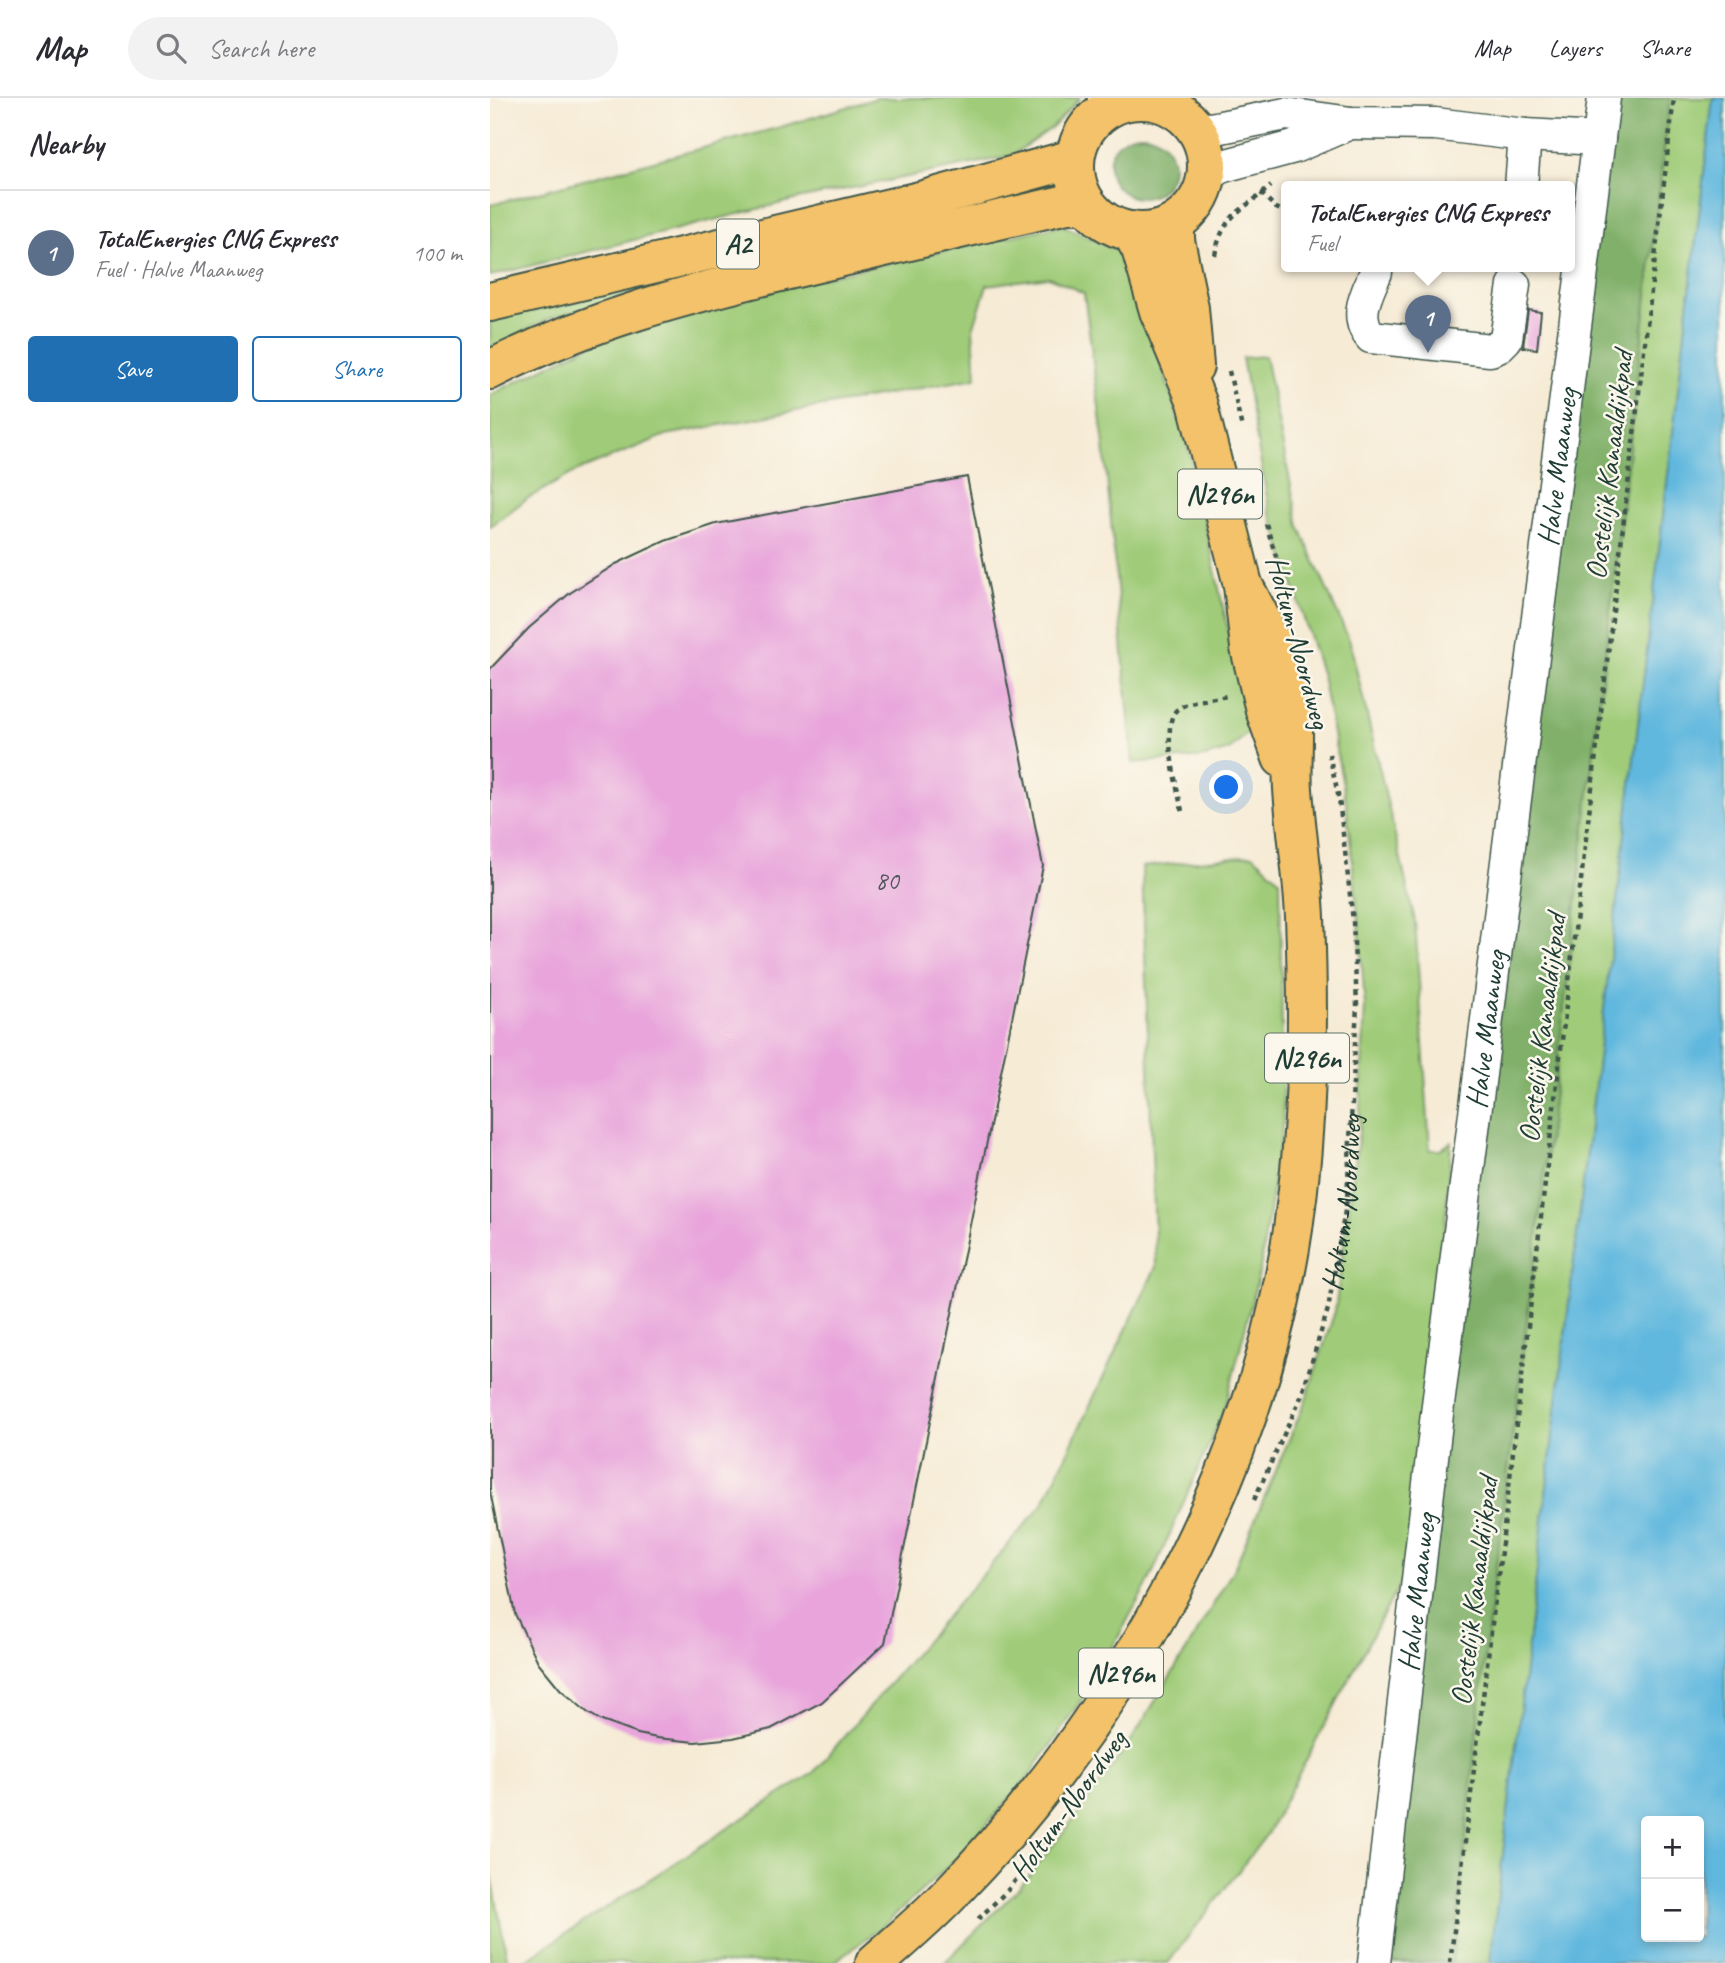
<!DOCTYPE html>
<html lang="en">
<head>
<meta charset="utf-8">
<style>
	body { margin:0; font-family:Caveat,sans-serif; background:#f2f2f3; color:#2b2b33 }
	.controls { position:absolute; right:21px; bottom:21px; display:grid; overflow:hidden; border-radius:7px; box-shadow:0 4px 10px #0003 }
	.controls button { width:63px; height:63px; display:grid; place-items:center; padding:0; border:0; border-bottom:2px solid #e1e1e2; background:#fff; color:#2b2b33; font:35px sans-serif }
	.you { position:absolute; left:737px; top:690px; width:24px; height:24px; margin:-18px; border:5px solid #fff; border-radius:50%; background:#1a73e8; box-shadow:0 0 0 10px #1a73e833 }
	.badge { display:grid; place-items:center; width:46px; height:46px; border-radius:50%; background:#1f6fb2; color:#fff; font-size:23px; font-weight:700 }
	.pin { position:absolute; translate:-50% -58px; filter:drop-shadow(0 2px 4px #0008) }
	.pin::after { content:''; position:absolute; top:37px; width:24px; height:21px; background:inherit; clip-path:polygon(0 0,100% 0,50% 100%) }
	.popup { position:absolute; left:791px; top:83px; width:294px; height:91px; box-sizing:border-box; display:grid; place-content:center; border-radius:7px; background:#fff; filter:drop-shadow(0 2px 5px #0005); font-size:23px; white-space:nowrap; color:#7c7c81 }
	.popup b { font-size:26px; color:#2b2b33 }
	.popup::after { content:''; position:absolute; left:50%; top:100%; margin-left:-14px; border:14px solid transparent; border-top-color:#fff }
	.list { margin:0; padding:0; list-style:none }
	h2 { display:flex; justify-content:space-between; align-items:center; height:91px; margin:0; padding:0 28px; font-size:30px }
	h2 small { font-size:23px; font-weight:400; color:#7c7c81 }
	.list li { display:grid; grid-template-columns:46px 1fr auto; gap:21px; align-items:center; box-sizing:border-box; height:126px; padding:0 28px; border-top:2px solid #e1e1e2 }
	.list b { display:block; font-size:26px; white-space:nowrap }
	.list p { margin:0; font-size:23px; white-space:nowrap; color:#7c7c81 }
	.list em { font-size:23px; font-style:normal; color:#7c7c81 }
	.actions { display:flex; gap:14px; padding:21px 28px }
	.actions a { flex:1; padding:16px 0; border:2px solid #1f6fb2; border-radius:7px; text-align:center; font-size:24px; color:#1f6fb2 }
	.actions .main { background:#1f6fb2; color:#fff }
	.icon { flex:none; width:38px; height:38px; fill:none; stroke:currentColor; stroke-width:2; stroke-linecap:round; stroke-linejoin:round }
	.map { position:relative; flex:none; width:1235px; height:1865px; overflow:hidden }
	header { display:flex; align-items:center; gap:42px; box-sizing:border-box; height:98px; padding:0 35px; background:#fff; border-bottom:2px solid #e1e1e2 }
	header strong { font-size:33px }
	nav { display:flex; gap:38px; margin-inline-start:auto; font-size:24px }
	.search { width:490px; height:63px; background:#f2f2f3; display:flex; align-items:center; gap:18px; box-sizing:border-box; padding:0 24px; border-radius:38px; color:#7c7c81; font-size:26px }
	main { display:flex }
	aside { flex:1; background:#fff }
	.map>svg:first-child { display:block }
</style>
</head>
<body>
<header>
<strong>Map</strong>
<div class="search"><svg class="icon" aria-label="search" viewBox="0 0 24 24"><circle cx="10" cy="10" r="6"/><path d="M15 15l6 6"/></svg>Search here</div>
<nav><a>Map</a><a>Layers</a><a>Share</a></nav>
</header>
<main>
<aside>
<h2>Nearby<small></small></h2>
<ul class="list">
<li><span class="badge" style="background:#5c6f8a">1</span><div><b>TotalEnergies CNG Express</b><p>Fuel · Halve Maanweg</p></div><em>100 m</em></li>
</ul>
<div class="actions"><a class="main">Save</a><a>Share</a></div>
</aside>
<div class="map">
<svg width="1235" height="1865" viewBox="0 0 1235 1865">
	<rect width="100%" height="100%" fill="#fbf7ec"/>
	<filter id="ink" filterUnits="userSpaceOnUse"><feTurbulence type="fractalNoise" baseFrequency=".0143" numOctaves="2"/><feDisplacementMap in="SourceGraphic" scale="14" xChannelSelector="R" yChannelSelector="G"/><feConvolveMatrix kernelMatrix="1 2 1 2 8 2 1 2 1" color-interpolation-filters="sRGB"/></filter>
	<filter id="wash" filterUnits="userSpaceOnUse"><feTurbulence type="fractalNoise" baseFrequency=".00686" numOctaves="4" result="noise"/><feDisplacementMap in="SourceGraphic" scale="28" xChannelSelector="R" yChannelSelector="G"/><feGaussianBlur stdDeviation="1.57" result="paint"/><feColorMatrix in="noise" values="0 0 0 0 0 0 0 0 0 0 0 0 0 0 0 0 0 1.4 0 .05"/><feComposite in="paint" operator="in"/></filter>
	<g filter="url(#wash)">
		<rect width="100%" height="100%" fill="#f6ebd5"/>
		<g fill="#a0cc79" stroke="#608456" stroke-width="2">
			<path d="M387 0H590L563 29 521 58 312 100 0 178V107L287 30Z"/>
			<path d="M1180 0H1223L1000 1865H962L994 1563 1044 1165Z"/>
			<path d="M572 127 637 157 700 357 760 633 739 652 715 659 643 665 614 347 594 195 559 179 497 187 483 231 486 280 176 337 85 374 35 402 0 429V298L14 290 160 217Z"/>
			<path d="M437 128 60 220 0 252V210Z"/>
			<path d="M775 258 809 428 860 544 925 823 940 1052H950L961 1044 933 1442 777 1736 678 1865H454L530 1789 593 1709 642 1641 702 1543 745 1469 815 1304 845 1213 869 1035 875 908 869 826 856 703 832 578 779 410 752 260Z"/>
			<path d="M763 757 790 782 793 1024 770 1171 735 1310 660 1481 604 1583 538 1680 465 1762 393 1828 343 1865H31L323 1675 553 1406 666 1169 652 769Z"/>
			<path d="M0 1768 18 1865H0Z"/>
		</g>
		<g fill="#80b069" stroke="#50764e" stroke-width="2">
			<path d="M1118 0H1180L1044 1165 994 1563 966 1836 962 1865H882Z"/>
			<circle cx="651" cy="68" r="32"/>
		</g>
		<path fill="#60b8de" stroke="#407a89" stroke-width="2" fill-rule="evenodd" d="M1223 0H1235V1865H1000ZM1156 1723H1209V1839H1156Z"/>
		<g id="blocks">
			<g fill="#e8a4db">
				<path d="M1038 212 1051 214 1047 251 1033 249Z"/>
				<path d="M477 379 553 768 395 1545 332 1604 281 1631 243 1640 205 1644 167 1640 148 1636 112 1623 97 1614 70 1591 48 1564 25 1516 0 1393V571L39 530 80 495 126 466 175 443 226 426 252 421Z"/>
			</g>
		</g>
	</g>
	<g filter="url(#ink)">
		<use href="#blocks" fill-opacity="0" stroke="#3f574c" stroke-width="2"/>
		<g fill="none" stroke-linecap="round" stroke-linejoin="round">
			<defs>
				<g id="minor">
					<path d="M614 0 615 12"/>
					<path d="M662 0 664 2"/>
					<path d="M706 30 721 31 796 16 861 25 945 26 1035 37 1109 41"/>
					<path d="M717 78 733 68 804 49 860 25"/>
					<path d="M1031 89 1035 37"/>
					<path d="M886 174C877 196 863 218 881 239L1000 252 1008 249 1016 241 1024 187"/>
					<path id="s2" d="M884 1865 948 1307 1114 0"/>
				</g>
				<g id="major">
					<circle cx="651" cy="68" r="66"/>
					<path d="M685 125V142L699 210 704 268"/>
					<path d="M641 133 651 151 669 213 707 304 753 487 760 550 775 612 792 660"/>
					<path d="M385 1865C410 1843 435 1822 458 1798 630 1622 767 1377 803 1131 818 1027 819 924 815 819 813 776 806 734 803 691 801 661 806 628 800 599 792 559 772 523 753 487"/>
				</g>
				<g id="highway">
					<path d="M0 204 430 103 583 61"/>
					<path d="M0 272C99 222 195 197 302 171 394 149 485 127 577 106H595"/>
				</g>
			</defs>
			<use href="#minor" stroke="#3f574c" stroke-width="35"/>
			<use href="#major" stroke="#3f574c" stroke-width="42"/>
			<use href="#highway" stroke="#3f574c" stroke-width="42"/>
			<g stroke="#3f574c" stroke-width="4.5" stroke-dasharray="5 5" stroke-linecap="butt">
				<path d="M771 95 786 110 796 114"/>
				<path d="M725 157C733 115 753 113 781 88"/>
				<path d="M739 273 752 330"/>
				<path d="M776 426 795 488"/>
				<path d="M692 713C688 692 669 623 688 611 700 602 722 601 737 598"/>
				<path id="s1" d="M764 1402 811 1299 838 1211 857 1101 867 907 863 823 849 701 839 656"/>
				<path d="M488 1821 517 1793 561 1738"/>
				<path d="M960 1865 1016 1413 1184 0"/>
			</g>
			<use href="#minor" stroke="#fff" stroke-width="32"/>
			<use href="#major" stroke="#f3c26a" stroke-width="38"/>
			<use href="#highway" stroke="#f3c26a" stroke-width="38"/>
		</g>
	</g>
	<g text-anchor="middle" dominant-baseline="central" stroke-width="5" stroke-linejoin="round" paint-order="stroke">
		<g font-size="26" fill="#51575e">
			<text x="397" y="782">80</text>
		</g>
		<g fill="#fbf7ec" stroke="#61756b" stroke-width="2">
			<rect x="227" y="121.5" width="42" height="49" rx="5"/>
			<rect x="688" y="371.5" width="84" height="49" rx="5"/>
			<rect x="775" y="935.5" width="84" height="49" rx="5"/>
			<rect x="589" y="1550.5" width="84" height="49" rx="5"/>
		</g>
		<g font-size="28" font-weight="bold" fill="#1f3d34">
			<text x="248" y="146">A2</text>
			<text x="730" y="396">N296n</text>
			<text x="817" y="960">N296n</text>
			<text x="631" y="1575">N296n</text>
		</g>
		<g font-size="30" fill="#1f3d34" stroke="#fbf7ec">
			<text transform="translate(1119 367) rotate(-83)">Oostelijk Kanaaldijkpad</text>
			<text stroke="none"><textPath href="#s2" startOffset="1507">Halve Maanweg</textPath></text>
			<text transform="translate(809 544) rotate(75)">Holtum-Noordweg</text>
			<text transform="translate(1052 930) rotate(-83)">Oostelijk Kanaaldijkpad</text>
			<text stroke="none"><textPath href="#s2" startOffset="940">Halve Maanweg</textPath></text>
			<text stroke="none"><textPath href="#s1" startOffset="313">Holtum-Noordweg</textPath></text>
			<text transform="translate(984 1493) rotate(-83)">Oostelijk Kanaaldijkpad</text>
			<text stroke="none"><textPath href="#s2" startOffset="373">Halve Maanweg</textPath></text>
			<text transform="translate(578 1707) rotate(-54)">Holtum-Noordweg</text>
		</g>
	</g>
</svg>
<div class="controls">
<button>+</button>
<button>−</button>
</div>
<div class="you"></div>
<div class="pin badge" style="left:938px;top:255px;background:#5c6f8a">1</div>
<div class="popup"><b>TotalEnergies CNG Express</b>Fuel</div>
</div>
</main>
</body>
</html>
